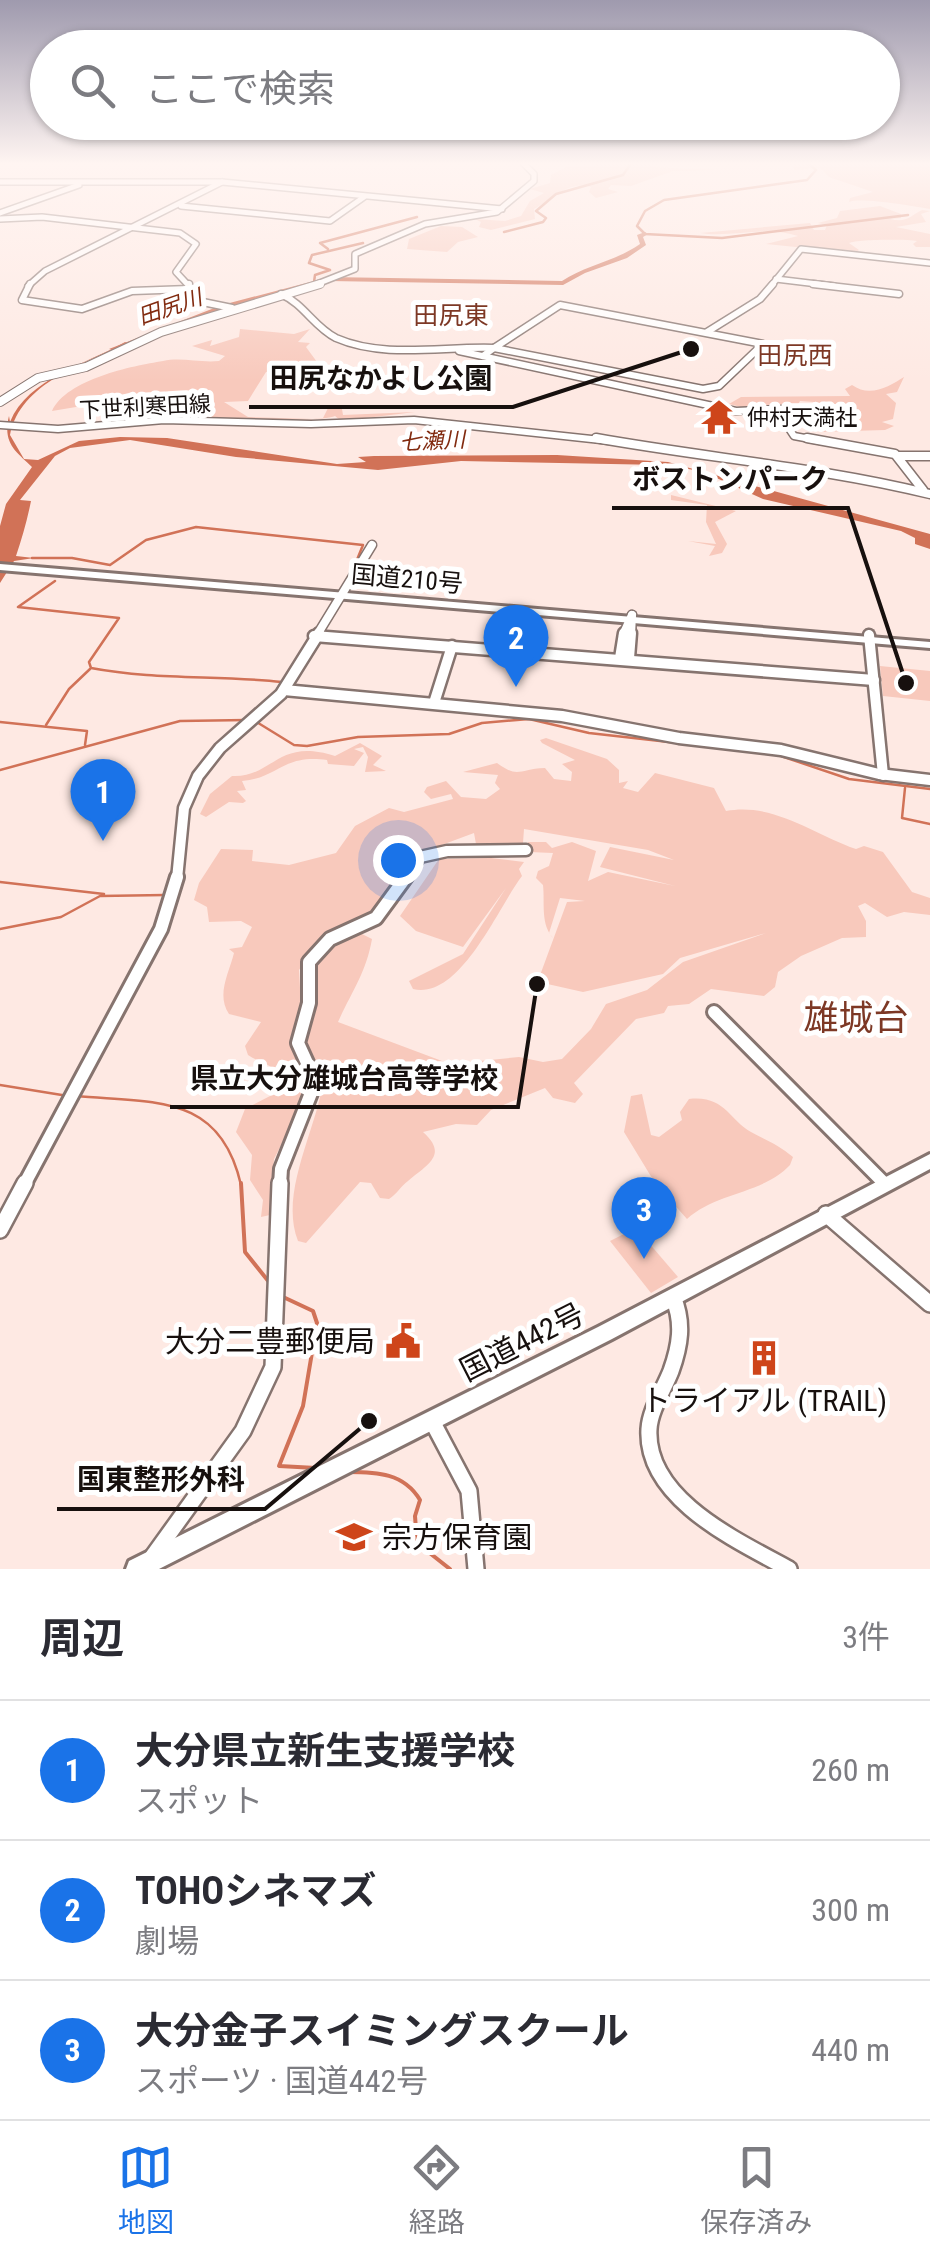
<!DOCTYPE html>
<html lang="ja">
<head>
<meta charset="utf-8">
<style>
	body { margin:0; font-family:"Roboto Condensed","Noto Sans JP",sans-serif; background:#f7f7f7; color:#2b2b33 }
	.you { position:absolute; left:398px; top:860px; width:35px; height:35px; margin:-25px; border:8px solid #fff; border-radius:50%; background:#1a73e8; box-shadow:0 0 0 15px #1a73e833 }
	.badge { display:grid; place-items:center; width:65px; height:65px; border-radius:50%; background:#1a73e8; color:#fff; font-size:32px; font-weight:700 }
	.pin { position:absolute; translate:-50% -82px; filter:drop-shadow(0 2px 5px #0008) }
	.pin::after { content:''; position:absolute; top:52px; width:35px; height:30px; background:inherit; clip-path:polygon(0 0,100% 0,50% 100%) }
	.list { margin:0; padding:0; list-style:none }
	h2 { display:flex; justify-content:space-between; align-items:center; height:130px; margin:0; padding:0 40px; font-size:42px }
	h2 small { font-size:32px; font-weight:400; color:#7c7c81 }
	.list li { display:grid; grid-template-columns:65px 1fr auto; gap:30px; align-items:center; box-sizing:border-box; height:140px; padding:0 40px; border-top:2px solid #e1e1e2 }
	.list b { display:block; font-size:38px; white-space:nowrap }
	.list p { margin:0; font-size:32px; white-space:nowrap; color:#7c7c81 }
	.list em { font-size:32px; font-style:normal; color:#7c7c81 }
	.icon { flex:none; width:55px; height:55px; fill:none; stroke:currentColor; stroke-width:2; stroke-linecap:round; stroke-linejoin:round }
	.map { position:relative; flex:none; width:930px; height:1569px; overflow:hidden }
	.search { position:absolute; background:#fff; box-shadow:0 2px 8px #0004; left:30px; right:30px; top:30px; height:110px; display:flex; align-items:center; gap:25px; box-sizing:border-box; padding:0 35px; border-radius:55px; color:#7c7c81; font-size:38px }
	.sheet { height:550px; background:#fff }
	nav { display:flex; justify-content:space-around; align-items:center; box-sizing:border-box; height:140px; border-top:2px solid #e1e1e2; background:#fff; font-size:28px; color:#7c7c81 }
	nav a { display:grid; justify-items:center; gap:5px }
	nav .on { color:#1a73e8 }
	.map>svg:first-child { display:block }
</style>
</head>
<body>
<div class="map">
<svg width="930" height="1569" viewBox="0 0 930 1569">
	<rect width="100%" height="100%" fill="#fee9e3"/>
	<g fill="#f8c9bc">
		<path d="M592 162H656L652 167 717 170 673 171 631 186 611 185 608 189 618 192 596 198 589 192 591 187C569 180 551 200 534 209L535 219 491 230 479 227 481 222 475 219 505 221 521 216 530 201 544 193 530 189 550 183 551 175 566 167 597 166Z"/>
		<path d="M793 162H930V209C913 206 860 197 849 202L850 198 873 192 829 177 820 168 794 170Z"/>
		<path d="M880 206 901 214V218L890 219C907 223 910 216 922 210L930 211 921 214 926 222 896 227 930 234V247H916L913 244 917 241C909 239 857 239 849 243L859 250 855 253 766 244 798 236C767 225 732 238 700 233L810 223 814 230H825L827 225 818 223 837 218 840 211Z"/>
		<path d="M441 226 462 227 478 237 458 242 447 252 407 249 409 239Z"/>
		<path d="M240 329 294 334 310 329 298 342 310 343 306 347 317 362 311 367 266 372 248 401 224 402 248 417 313 419 323 418 328 408 342 409 343 415 415 412 341 421 335 416C326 422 201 422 185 417 169 411 159 408 140 413L134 405 112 401 52 411C67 379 132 366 163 361 181 357 200 363 219 361L225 356 192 346 212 340 210 346 239 337Z"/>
		<path d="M904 377 897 392 886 394 896 403 893 419 882 422 894 426 885 430 816 432 858 421 814 402 800 401 795 409 753 410 729 404 741 397 850 396 845 389 852 385C870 398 890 386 904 377Z"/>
		<path d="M671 495 736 511 715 522 727 544 722 553 709 556 715 546 688 541 716 544 706 522 707 505 671 500Z"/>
		<path d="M880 666 930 671V701L883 696Z"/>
		<path d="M546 738 607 759 619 770V783L628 781 623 788 638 792 655 773 714 788 726 811C773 802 813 834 856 849L864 846 883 852 912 892 930 898V915L904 912 887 917 865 903 858 906 866 921V937L842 938 801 956 778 972 775 987 764 996 711 989 689 1004 668 1006 664 1013 636 1019 574 1083 583 1094 575 1103 553 1098 545 1088 491 1110 477 1125 456 1124 423 1132C449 1155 427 1165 408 1181 401 1186 397 1194 389 1199L380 1198 371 1183 360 1182 306 1243 298 1241C278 1191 320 1124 324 1074L300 1043C308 998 307 945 360 933L372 939C366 973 352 991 338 1022L450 1064 519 1057 543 1062 562 1059 591 1029 606 1004 647 990 683 962 766 933 680 958 663 974 583 992 543 983 539 978 567 902 585 901 560 898 549 933 554 939C540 925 545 903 543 885L536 878 538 871 549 866 553 853 529 852 528 842H546L552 848 572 842 596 851 588 881 608 872 675 886 600 867 610 847 674 860 648 850 524 829 523 843 476 844 474 833 412 856 380 910 322 938 299 970 301 1005 290 1042 304 1085 296 1116 274 1159 270 1215 261 1217 263 1200 250 1180 252 1155 236 1132 245 1109 272 1095 281 1083C275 1062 261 1064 248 1055L245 1046 261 1022 229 1014C216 995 229 973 234 953L229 949 242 947 252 927 241 921 209 922 207 907 194 900 199 883 221 849 253 850 252 861 289 865 336 853 355 826 389 808 404 812 453 799 451 794 431 799 424 792 427 787 446 781 461 797 486 799 500 789 495 783 498 775 463 772 497 763C519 779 518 769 545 768L554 779 571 781 572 772 562 764 575 760 542 743 540 740Z"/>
		<path d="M360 743 382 756 373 765 386 771 365 772 368 757 363 747 354 749 364 753 354 766 328 764 327 760C282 754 279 778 242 781L246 790 237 791 246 801 243 803 229 802 206 817 200 814 210 794 232 776C273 778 277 737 335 756Z"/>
		<path d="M491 858 524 862 519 869 522 876C497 909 460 1000 413 989L409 981 463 954 506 888 463 947 416 931 400 916 439 859Z"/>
		<path d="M642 1094 651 1135 659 1137 682 1120 680 1112 689 1099C725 1095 729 1120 751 1132 766 1140 779 1145 793 1157L790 1165C763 1194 716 1192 687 1219L655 1183 624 1132 631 1096Z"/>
		<path d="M636 1228 678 1277 651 1293 610 1241Z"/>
	</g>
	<path fill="#d17257" d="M125 342 128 343C85 363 20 383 10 435L24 459 38 460 79 441 120 437 167 438 337 464 366 462 358 457 374 456 557 455 668 462 930 534V549L915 544V538L901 531 763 499 701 471 662 465 461 461 378 470 236 457 130 440 70 448 55 456 20 500 31 501C27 521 22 538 16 556L34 558 14 561 0 583V526L6 504 32 467C17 452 2 444 9 416L10 422C28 378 87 364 125 342Z"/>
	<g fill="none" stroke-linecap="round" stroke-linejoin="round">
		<g stroke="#d17257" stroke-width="2.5">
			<path d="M807 162 816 170 807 180 664 200 645 211 637 226 645 234 722 238 908 215"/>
			<path d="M504 232 543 222 546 218 536 211 556 194 623 175 632 162"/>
			<path d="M328 249 320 243 417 217"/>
			<path d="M314 282 315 275 330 270 309 263 312 255 363 243"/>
			<path d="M32 558H72L110 565 146 540 196 527 363 545 350 577"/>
			<path d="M55 581 18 607 119 618 89 662 91 668C154 680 218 675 282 682"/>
			<path d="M255 721 294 745 307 746 358 737 449 734 482 723 529 719 589 733 775 754 849 779 930 789"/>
			<path d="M0 722 87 731 85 745"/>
			<path d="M46 725 69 689 90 669"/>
			<path d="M0 770 180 721 247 720"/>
			<path d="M905 788 902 818 930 824"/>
			<path d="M0 882 104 894"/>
			<path d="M0 929 61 917 100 896 165 895"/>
			<path d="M0 1085 68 1096"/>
			<path d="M76 1096C154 1103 220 1093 241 1185"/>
		</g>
		<g stroke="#d17257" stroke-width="4">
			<path d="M241 1183 245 1252 269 1282"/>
			<path d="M281 1296 313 1311 317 1323 303 1406 279 1466 316 1468"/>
			<path d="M348 1472C377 1472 404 1473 420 1500L415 1516 417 1543 450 1569"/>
		</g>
		<path fill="#d17257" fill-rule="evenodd" d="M645 232 648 234 643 237 646 245 627 258 585 273 563 285 329 281 228 309 116 351 109 349 222 305 329 277 562 281C586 265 616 261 640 244L637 235Z"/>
		<defs>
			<g id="secondary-far5">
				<path d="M0 182H222L502 209"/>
				<path d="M181 206 330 221 364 197"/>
				<path d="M0 213 79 185"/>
				<path d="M0 219 42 217 180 233 196 244 176 272 189 286"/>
				<path d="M776 279 834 286"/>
				<path d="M28 286 45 271 222 182"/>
				<path d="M771 286 801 249 930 263"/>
			</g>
			<g id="secondary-far4">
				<path d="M30 284 22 300 82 309 132 291 189 289"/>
				<path d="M189 284 188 299 232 308"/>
				<path d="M813 284 899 294"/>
				<path d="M281 294C304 304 314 327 336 338 384 359 443 346 494 348"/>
				<path d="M560 305 763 344 719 386 703 389 494 348Z"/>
				<path d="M707 332 760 299 773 284"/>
				<path d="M459 351 736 411 781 409 802 418 790 430 794 436 821 441"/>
				<path d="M483 356 494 348"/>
				<path d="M0 425 58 429 164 420 311 424 414 420 610 441"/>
			</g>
			<g id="secondary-far3">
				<path d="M596 438C707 458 820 467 930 494"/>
				<path d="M807 438 895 454 923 490"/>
				<path d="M899 456H930"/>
				<path d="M317 635 372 545"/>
				<path d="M623 635 632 615"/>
				<path d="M631 635 632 615"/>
			</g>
			<g id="secondary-far2">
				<path d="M869 635 883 775"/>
				<path d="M314 636 874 680"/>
				<path d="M620 658 624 633"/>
				<path d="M629 658 631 633"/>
				<path d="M284 690 562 716 679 738 781 750 879 774 930 780"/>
				<path d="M434 703 452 646"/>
				<path d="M177 879 184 808 198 776 220 748 281 694 319 633"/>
				<path d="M404 879 420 857 447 851 526 850"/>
			</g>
			<g id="secondary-far1">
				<path d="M714 1012 884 1183"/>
				<path d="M24 1185 161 929 177 877"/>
				<path d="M280 1185 281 1169 313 1088V1076L298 1043 309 1003V962L330 939 376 918 406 877"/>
			</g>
			<g id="secondary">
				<path d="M826 1214 930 1304"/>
				<path d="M0 1230 25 1183"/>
				<path d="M673 1297C684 1323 680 1346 671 1371 664 1389 650 1410 649 1429 645 1499 738 1541 789 1569"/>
				<path d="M432 1421 469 1491 476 1569"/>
				<path d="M153 1556 243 1431 273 1367 280 1183"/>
			</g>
			<path id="primary-far1" d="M312 286 355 269V254L425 224 497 212 534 181V174L522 162"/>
			<path id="primary" d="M0 402 38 378 86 367 161 332 320 284"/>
			<g id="highway">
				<path d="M0 564 930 642V648L0 570Z"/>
				<path d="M930 1154V1169L612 1339 159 1569H126L129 1561 598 1327Z"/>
			</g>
		</defs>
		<use href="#secondary-far5" stroke="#86746f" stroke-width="8"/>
		<use href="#secondary-far4" stroke="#86746f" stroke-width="9"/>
		<use href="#secondary-far3" stroke="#86746f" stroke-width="11"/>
		<use href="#secondary-far2" stroke="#86746f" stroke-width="15"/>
		<use href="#secondary-far1" stroke="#86746f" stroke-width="18"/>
		<use href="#secondary" stroke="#86746f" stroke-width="20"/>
		<use href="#primary-far1" stroke="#86746f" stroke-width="8"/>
		<use href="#primary" stroke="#86746f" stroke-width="10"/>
		<use href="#highway" stroke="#86746f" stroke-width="6"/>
		<use href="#secondary-far5" stroke="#fff" stroke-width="5"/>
		<use href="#secondary-far4" stroke="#fff" stroke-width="6"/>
		<use href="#secondary-far3" stroke="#fff" stroke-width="8"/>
		<use href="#secondary-far2" stroke="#fff" stroke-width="10"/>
		<use href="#secondary-far1" stroke="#fff" stroke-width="12"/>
		<use href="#secondary" stroke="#fff" stroke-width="15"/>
		<use href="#primary-far1" stroke="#fff" stroke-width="5"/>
		<use href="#primary" stroke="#fff" stroke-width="8"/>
		<use href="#highway" fill="#fff" fill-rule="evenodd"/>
	</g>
	<linearGradient id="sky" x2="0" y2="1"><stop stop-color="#9f9aae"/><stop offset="0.43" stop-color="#fff5f2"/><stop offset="1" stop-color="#fff5f2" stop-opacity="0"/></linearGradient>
	<rect width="930" height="381" fill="url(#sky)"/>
	<defs>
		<symbol id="temple-bare" viewBox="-9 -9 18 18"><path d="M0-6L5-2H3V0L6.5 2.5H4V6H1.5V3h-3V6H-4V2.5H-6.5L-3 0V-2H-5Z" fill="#ce451a" stroke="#fff" stroke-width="2.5" paint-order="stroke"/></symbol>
		<symbol id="civic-bare" viewBox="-9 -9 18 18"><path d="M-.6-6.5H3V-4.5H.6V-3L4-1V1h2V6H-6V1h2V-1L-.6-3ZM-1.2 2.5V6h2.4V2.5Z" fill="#ce451a" stroke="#fff" stroke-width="2.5" paint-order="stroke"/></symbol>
		<symbol id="building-bare" viewBox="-9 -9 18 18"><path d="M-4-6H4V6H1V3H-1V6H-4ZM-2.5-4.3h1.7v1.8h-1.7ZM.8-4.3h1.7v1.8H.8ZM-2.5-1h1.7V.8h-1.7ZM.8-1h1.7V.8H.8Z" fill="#ce451a" stroke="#fff" stroke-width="2.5" paint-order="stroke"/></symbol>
		<symbol id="school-bare" viewBox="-9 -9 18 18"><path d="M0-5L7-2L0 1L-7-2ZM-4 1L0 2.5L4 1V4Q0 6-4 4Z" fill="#ce451a" stroke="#fff" stroke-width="2.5" paint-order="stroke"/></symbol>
	</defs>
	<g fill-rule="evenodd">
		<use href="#temple-bare" x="694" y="392" width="50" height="50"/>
		<use href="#civic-bare" x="378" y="1316" width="50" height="50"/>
		<use href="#building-bare" x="739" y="1333" width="50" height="50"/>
		<use href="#school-bare" x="329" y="1512" width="50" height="50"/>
	</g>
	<g text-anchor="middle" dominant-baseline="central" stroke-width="10" stroke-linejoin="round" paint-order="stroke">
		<g font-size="22" font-style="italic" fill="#822b10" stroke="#fff">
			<text transform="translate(170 307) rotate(-19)">田尻川</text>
			<text transform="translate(432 441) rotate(-3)">七瀬川</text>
		</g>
		<g font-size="22" fill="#17100e" stroke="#fff">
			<text transform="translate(145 407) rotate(-3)">下世利寒田線</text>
		</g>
		<g font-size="22" fill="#17100e" stroke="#fff" text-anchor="start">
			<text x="747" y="417">仲村天満社</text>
		</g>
		<g font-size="25" fill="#7d3825" stroke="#fff">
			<text x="451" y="315">田尻東</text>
			<text x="795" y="355">田尻西</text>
		</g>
		<g font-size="25" fill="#17100e" stroke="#fff">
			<text transform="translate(407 579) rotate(5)">国道210号</text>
		</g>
		<g font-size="30" fill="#17100e" stroke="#fff" text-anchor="end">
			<text x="375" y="1341">大分二豊郵便局</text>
			<text x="764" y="1400" text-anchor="middle">トライアル (TRAIL)</text>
			<text x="382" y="1537" text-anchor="start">宗方保育園</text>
		</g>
		<g font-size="30" fill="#17100e" stroke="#fff">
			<text transform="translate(522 1342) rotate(-27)">国道442号</text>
		</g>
		<g font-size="35" fill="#7d3825" stroke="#fff">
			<text x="856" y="1018">雄城台</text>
		</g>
	</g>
	<path fill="none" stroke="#17100e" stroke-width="4" d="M691 349L513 407H249M906 683L848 508H612M537 984L518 1107H170M369 1421L265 1509H57"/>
	<g fill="#17100e" stroke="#fff" stroke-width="4">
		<circle cx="691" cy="349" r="10"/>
		<circle cx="906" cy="683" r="10"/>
		<circle cx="537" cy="984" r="10"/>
		<circle cx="369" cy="1421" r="10"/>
	</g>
	<g font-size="28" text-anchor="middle" font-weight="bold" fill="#17100e" stroke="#fff" stroke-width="10" stroke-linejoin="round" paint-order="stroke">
		<text x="381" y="388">田尻なかよし公園</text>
		<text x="730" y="489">ボストンパーク</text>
		<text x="344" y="1088">県立大分雄城台高等学校</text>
		<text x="161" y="1489">国東整形外科</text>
	</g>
</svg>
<div class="you"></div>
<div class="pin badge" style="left:103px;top:841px">1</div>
<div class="pin badge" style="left:516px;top:687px">2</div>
<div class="pin badge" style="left:644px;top:1259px">3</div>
<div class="search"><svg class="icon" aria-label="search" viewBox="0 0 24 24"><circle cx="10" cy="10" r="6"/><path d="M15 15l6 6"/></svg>ここで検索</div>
</div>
<section class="sheet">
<h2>周辺<small>3件</small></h2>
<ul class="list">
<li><span class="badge">1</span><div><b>大分県立新生支援学校</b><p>スポット</p></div><em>260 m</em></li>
<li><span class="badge">2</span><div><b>TOHOシネマズ</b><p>劇場</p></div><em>300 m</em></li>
<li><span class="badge">3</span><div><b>大分金子スイミングスクール</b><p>スポーツ · 国道442号</p></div><em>440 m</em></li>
</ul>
</section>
<nav>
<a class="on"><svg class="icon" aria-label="map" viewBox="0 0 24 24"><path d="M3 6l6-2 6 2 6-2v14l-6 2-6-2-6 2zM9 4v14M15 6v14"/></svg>地図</a>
<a><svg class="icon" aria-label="directions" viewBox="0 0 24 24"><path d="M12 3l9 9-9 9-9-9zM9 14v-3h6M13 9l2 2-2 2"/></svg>経路</a>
<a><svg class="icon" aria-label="saved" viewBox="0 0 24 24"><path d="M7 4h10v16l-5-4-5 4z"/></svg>保存済み</a>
</nav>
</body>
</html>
